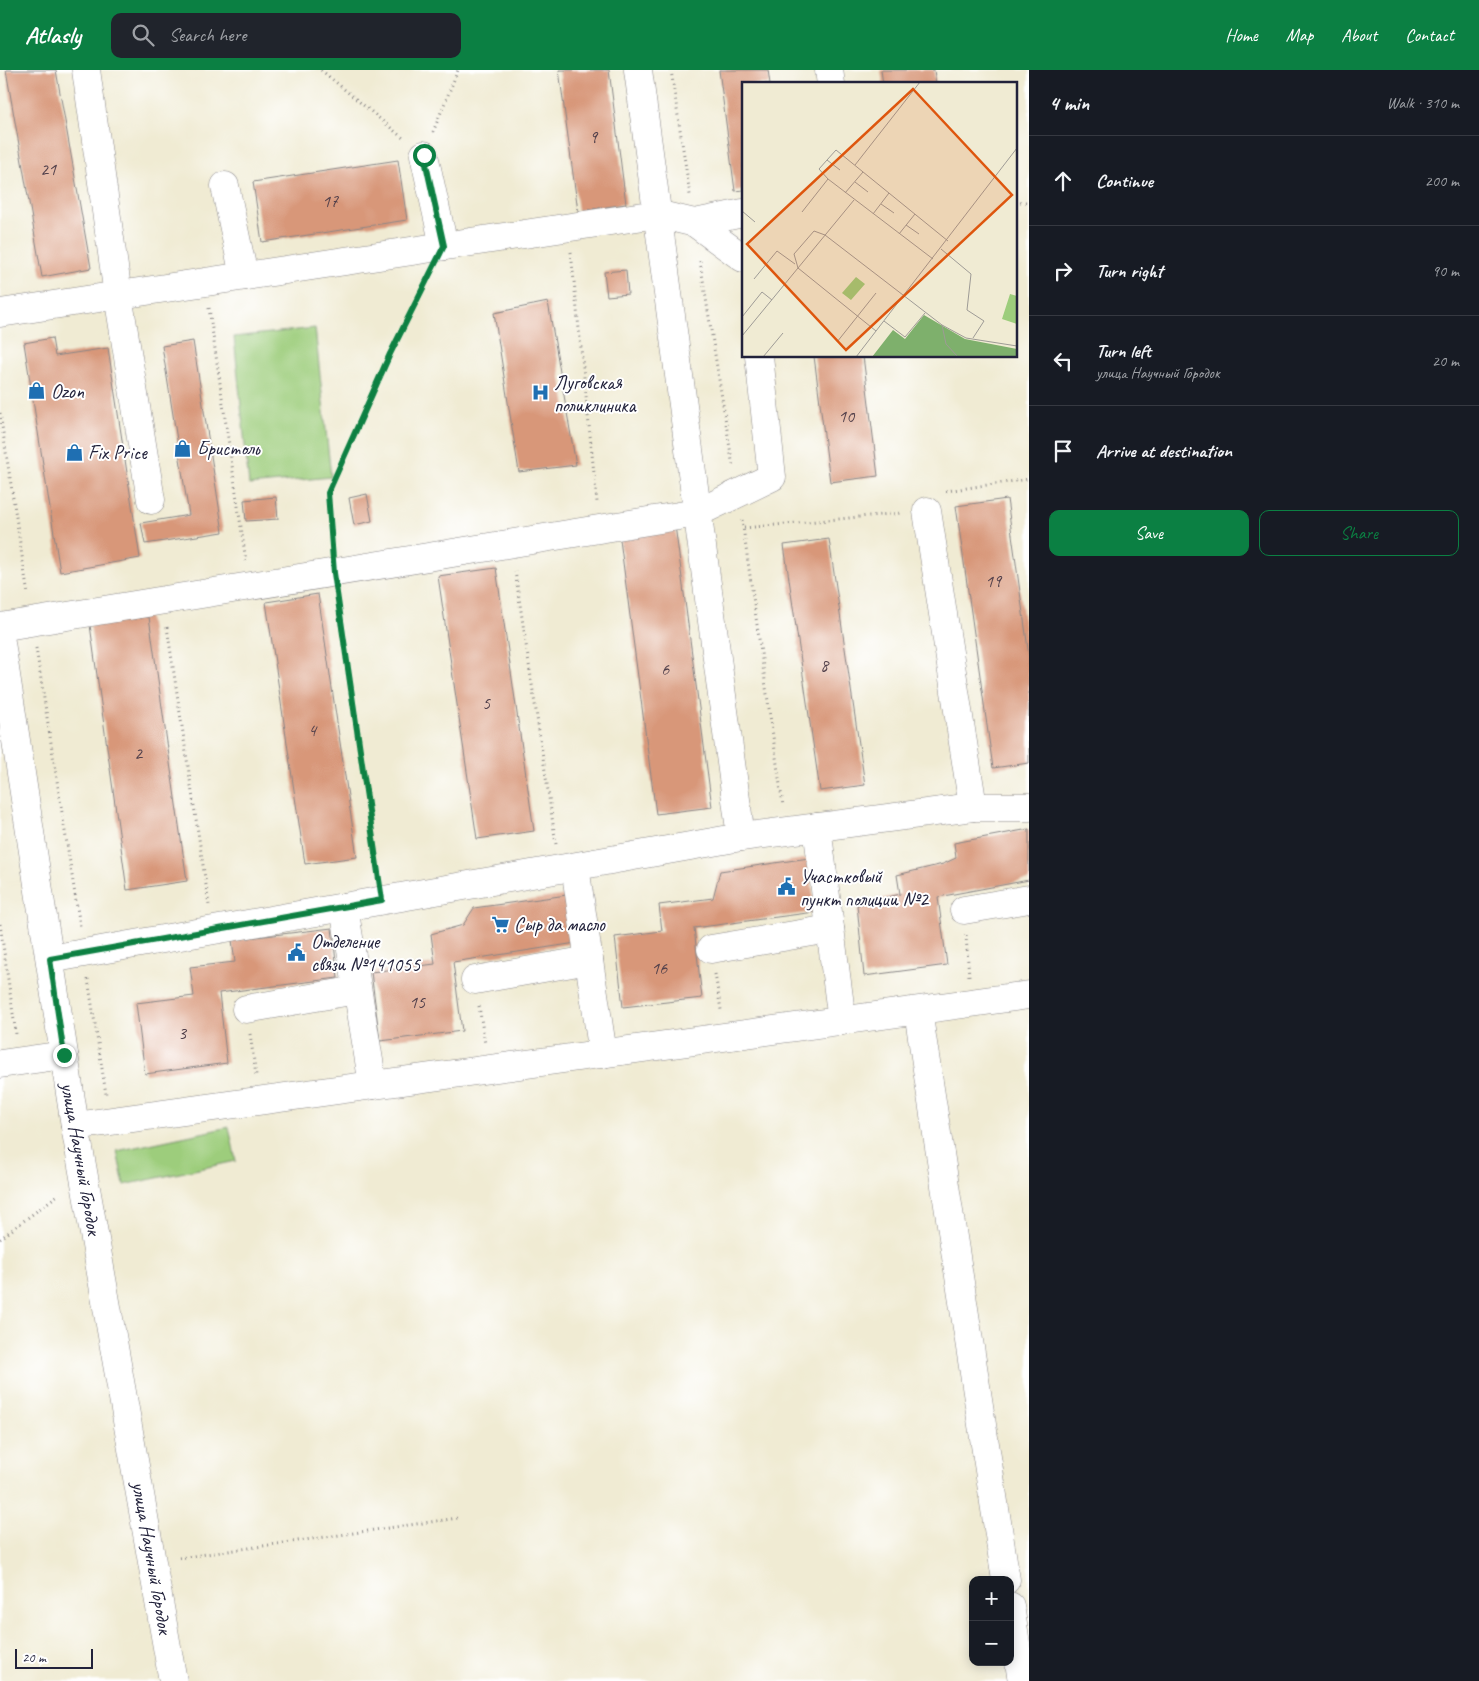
<!DOCTYPE html>
<html lang="en">
<head>
<meta charset="utf-8">
<style>
	body { margin:0; font-family:Caveat,sans-serif; background:#20242c; color:#f1f3f6 }
	.controls { position:absolute; right:15px; bottom:15px; display:grid; overflow:hidden; border-radius:10px; box-shadow:0 2px 12px #0003 }
	.controls button { width:45px; height:45px; display:grid; place-items:center; padding:0; border:0; border-bottom:1px solid #363941; background:#171b24; color:#f1f3f6; font:25px sans-serif }
	.scale { position:absolute; left:15px; bottom:12px; width:78px; box-sizing:border-box; padding-left:5px; border:2px solid #22223b; border-top:0; font-size:14px; line-height:18px; white-space:nowrap; color:#22223b; -webkit-text-stroke:4px #fff; paint-order:stroke }
	.stop { position:absolute; width:15px; height:15px; margin:-11px; border:4px solid #0b8043; border-radius:50%; background:#fff }
	.stop.end { background:#0b8043; border-color:#fff; box-shadow:0 1px 5px #0008 }
	.list { margin:0; padding:0; list-style:none }
	h2 { display:flex; justify-content:space-between; align-items:center; height:65px; margin:0; padding:0 20px; font-size:21px }
	h2 small { font-size:16px; font-weight:400; color:#9ea1a6 }
	.list li { display:grid; grid-template-columns:32px 1fr auto; gap:15px; align-items:center; box-sizing:border-box; height:90px; padding:0 20px; border-top:1px solid #363941 }
	.list b { display:block; font-size:19px; white-space:nowrap }
	.list p { margin:0; font-size:16px; white-space:nowrap; color:#9ea1a6 }
	.list em { font-size:16px; font-style:normal; color:#9ea1a6 }
	.actions { display:flex; gap:10px; padding:15px 20px }
	.actions a { flex:1; padding:11px 0; border:1px solid #0b8043; border-radius:10px; text-align:center; font-size:18px; color:#0b8043 }
	.actions .main { background:#0b8043; color:#fff }
	.icon { flex:none; width:28px; height:28px; fill:none; stroke:currentColor; stroke-width:2; stroke-linecap:round; stroke-linejoin:round }
	.map { position:relative; flex:none; width:1029px; height:1611px; overflow:hidden }
	header { display:flex; align-items:center; gap:30px; box-sizing:border-box; height:70px; padding:0 25px; background:#0b8043; color:#fff }
	header strong { font-size:24px }
	nav { display:flex; gap:28px; margin-inline-start:auto; font-size:18px }
	.search { width:350px; height:45px; background:#20242c; display:flex; align-items:center; gap:12px; box-sizing:border-box; padding:0 18px; border-radius:10px; color:#9ea1a6; font-size:19px }
	main { display:flex }
	aside { flex:1; background:#171b24 }
	.map>svg:first-child { display:block }
</style>
</head>
<body>
<header>
<strong>Atlasly</strong>
<div class="search"><svg class="icon" aria-label="search" viewBox="0 0 24 24"><circle cx="10" cy="10" r="6"/><path d="M15 15l6 6"/></svg>Search here</div>
<nav><a>Home</a><a>Map</a><a>About</a><a>Contact</a></nav>
</header>
<main>
<div class="map">
<svg width="1029" height="1611" viewBox="0 0 1029 1611">
	<rect width="100%" height="100%" fill="#fff"/>
	<filter id="ink" filterUnits="userSpaceOnUse"><feTurbulence type="fractalNoise" baseFrequency=".02" numOctaves="2"/><feDisplacementMap in="SourceGraphic" scale="10" xChannelSelector="R" yChannelSelector="G"/><feConvolveMatrix kernelMatrix="1 2 1 2 8 2 1 2 1" color-interpolation-filters="sRGB"/></filter>
	<filter id="wash" filterUnits="userSpaceOnUse"><feTurbulence type="fractalNoise" baseFrequency=".0096" numOctaves="4" result="noise"/><feDisplacementMap in="SourceGraphic" scale="20" xChannelSelector="R" yChannelSelector="G"/><feGaussianBlur stdDeviation="1.12" result="paint"/><feColorMatrix in="noise" values="0 0 0 0 0 0 0 0 0 0 0 0 0 0 0 0 0 1.4 0 .05"/><feComposite in="paint" operator="in"/></filter>
	<g filter="url(#wash)">
		<rect width="100%" height="100%" fill="#f0ebd3"/>
		<g fill="#9dcd7c" stroke="#60785c">
			<path d="M315 258 331 407 249 415 234 267Z"/>
			<path d="M229 1057 236 1091 124 1115 117 1081Z"/>
		</g>
		<g id="blocks">
			<g fill="#d89779">
				<path d="M6 0H56L91 198 42 207Z"/>
				<path d="M559 0H609L626 134 578 141Z"/>
				<path d="M719 0H768L770 14H743V120L735 121Z"/>
				<path d="M881 0H934L936 14H883Z"/>
				<path d="M398 90 407 150 262 172 253 112Z"/>
				<path d="M626 200 628 224 607 226 604 202Z"/>
				<path d="M548 232 576 395 519 402 494 243Z"/>
				<path d="M52 268 55 286 108 278 140 488 60 502 24 273Z"/>
				<path d="M193 271 223 462 145 474 141 453 189 445 162 276Z"/>
				<path d="M814 286H863L878 406 830 412Z"/>
				<path d="M367 424 372 451 354 455 349 428Z"/>
				<path d="M276 427 278 449 246 451 244 430Z"/>
				<path d="M1007 429 1029 586V693L993 698 956 436Z"/>
				<path d="M675 455 712 737 656 744 619 462Z"/>
				<path d="M829 469 865 715 820 721 784 475Z"/>
				<path d="M496 498 534 761 477 769 438 506Z"/>
				<path d="M318 524 357 787 305 794 266 532Z"/>
				<path d="M149 547 187 811 127 820 90 555Z"/>
				<path d="M1029 759V810L938 827 947 895 864 906 857 835 900 824 897 805 943 794 956 788 954 773Z"/>
				<path d="M809 788 815 842 694 858 702 928 623 937 615 867 662 861 659 835 713 828 720 801Z"/>
				<path d="M567 825 576 873 453 892 462 961 380 971 371 902 435 894 431 864 463 855 474 838Z"/>
				<path d="M332 858 338 908 219 923 227 993 145 1004 136 933 194 926 190 897 235 892 232 870Z"/>
			</g>
		</g>
	</g>
	<g filter="url(#ink)">
		<use href="#blocks" fill-opacity="0" stroke="#898687" stroke-width="1"/>
		<g fill="none" stroke-linecap="round" stroke-linejoin="round">
			<defs>
				<g id="minor">
					<path d="M86 0 118 225 151 430"/>
					<path d="M638 0 741 767"/>
					<path d="M829 0 831 14"/>
					<path d="M424 85 444 176"/>
					<path d="M225 116 244 206"/>
					<path d="M695 153 743 143"/>
					<path d="M0 243 657 144 695 153 743 188"/>
					<path d="M927 441 973 737"/>
					<path d="M0 557 697 443 772 407 759 286"/>
					<path d="M0 566 75 1056 173 1611"/>
					<path d="M817 757 842 951"/>
					<path d="M575 797 603 984"/>
					<path d="M344 837 373 1015"/>
					<path d="M964 840 1029 829"/>
					<path d="M711 879 830 859"/>
					<path d="M50 889 741 767 973 737H1029"/>
					<path d="M475 910 589 890"/>
					<path d="M246 939 357 920"/>
					<path d="M918 941 1006 1510"/>
					<path d="M0 994 64 985"/>
					<path d="M75 1056 1029 925"/>
					<path d="M1010 1536 1022 1611"/>
				</g>
			</defs>
			<use href="#minor" stroke="#898687" stroke-width="29"/>
			<g stroke="#898687" stroke-width="3" stroke-dasharray="1 4" stroke-linecap="butt">
				<path d="M321 0 403 68"/>
				<path d="M671 0 690 125"/>
				<path d="M433 62 458 0"/>
				<path d="M1015 132H1029"/>
				<path d="M571 182 597 432"/>
				<path d="M700 191 733 397"/>
				<path d="M209 238 246 491"/>
				<path d="M0 343 28 525"/>
				<path d="M946 421 1029 409"/>
				<path d="M742 450 783 736"/>
				<path d="M744 458 901 443"/>
				<path d="M332 476 328 423 390 284 430 205"/>
				<path d="M515 501 556 774"/>
				<path d="M337 529 378 805"/>
				<path d="M167 557 209 835"/>
				<path d="M36 578 80 856"/>
				<path d="M0 854 16 964"/>
				<path d="M966 865 969 906"/>
				<path d="M715 904 721 940"/>
				<path d="M88 909 106 1024"/>
				<path d="M479 936 485 974"/>
				<path d="M250 964 256 1005"/>
				<path d="M0 1169 59 1124"/>
				<path d="M179 1488 458 1448"/>
			</g>
			<use href="#minor" stroke="#fff" stroke-width="28"/>
		</g>
	</g>
	<g fill="none" stroke-linecap="round" stroke-linejoin="round" filter="url(#ink)">
		<path stroke="#0b8043" stroke-width="6" d="M64 985 50 889 382 830 334 503 328 423 390 284 444 176 424 85"/>
	</g>
	<defs>
		<symbol id="shop-bare" viewBox="-9 -9 18 18"><path d="M-5-2.5h2.3a2.7 3.5 0 0 1 5.4 0H5L5.5 6h-11ZM-1.5-2.5h3a1.5 2.3 0 0 0-3 0Z" fill="#1f6fb2" stroke="#fff" stroke-width="2.5" paint-order="stroke"/></symbol>
		<symbol id="hospital-bare" viewBox="-9 -9 18 18"><path d="M-5-5h3v3.5h4V-5h3V5h-3V1.5h-4V5h-3Z" fill="#1f6fb2" stroke="#fff" stroke-width="2.5" paint-order="stroke"/></symbol>
		<symbol id="civic-bare" viewBox="-9 -9 18 18"><path d="M-.6-6.5H3V-4.5H.6V-3L4-1V1h2V6H-6V1h2V-1L-.6-3ZM-1.2 2.5V6h2.4V2.5Z" fill="#1f6fb2" stroke="#fff" stroke-width="2.5" paint-order="stroke"/></symbol>
		<symbol id="supermarket-bare" viewBox="-9 -9 18 18"><path d="M-6-5.5h2.5l.6 2H6L4.5 2H-2.5L-4.4-4H-6ZM-1.5 3.2a1.3 1.3 0 1 0 .1 0ZM3 3.2a1.3 1.3 0 1 0 .1 0Z" fill="#1f6fb2" stroke="#fff" stroke-width="2.5" paint-order="stroke"/></symbol>
	</defs>
	<g fill-rule="evenodd">
		<use href="#shop-bare" x="24" y="308" width="25" height="25"/>
		<use href="#hospital-bare" x="528" y="310" width="25" height="25"/>
		<use href="#shop-bare" x="170" y="366" width="25" height="25"/>
		<use href="#shop-bare" x="62" y="370" width="25" height="25"/>
		<use href="#civic-bare" x="774" y="804" width="25" height="25"/>
		<use href="#supermarket-bare" x="488" y="842" width="25" height="25"/>
		<use href="#civic-bare" x="284" y="870" width="25" height="25"/>
	</g>
	<g text-anchor="middle" dominant-baseline="central" stroke-width="4" stroke-linejoin="round" paint-order="stroke">
		<g font-size="18" fill="#503f4a">
			<text x="593" y="67">9</text>
			<text x="48" y="99">21</text>
			<text x="330" y="131">17</text>
			<text x="846" y="346">10</text>
			<text x="993" y="511">19</text>
			<text x="824" y="595">8</text>
			<text x="665" y="599">6</text>
			<text x="486" y="633">5</text>
			<text x="312" y="660">4</text>
			<text x="138" y="683">2</text>
			<text x="659" y="898">16</text>
			<text x="417" y="932">15</text>
			<text x="182" y="963">3</text>
		</g>
		<g font-size="20" fill="#22223b" stroke="#fff" text-anchor="start">
			<text x="554" y="312">Луговская<tspan x="554" dy="23">поликлиника</tspan></text>
			<text x="51" y="321">Ozon</text>
			<text x="197" y="378">Бристоль</text>
			<text x="88" y="382">Fix Price</text>
			<text x="800" y="806">Участковый<tspan x="800" dy="23">пункт полиции №2</tspan></text>
			<text x="514" y="854">Сыр да масло</text>
			<text x="311" y="871">Отделение<tspan x="311" dy="23">связи №141055</tspan></text>
		</g>
		<g font-size="20" fill="#22223b" stroke="#fff">
			<text transform="translate(81 1089) rotate(80)">улица Научный Городок</text>
			<text transform="translate(152 1488) rotate(80)">улица Научный Городок</text>
		</g>
	</g>
	<g transform="translate(742 12)">
		<rect width="275" height="275" fill="#f0ebd3"/>
		<path d="M114 195 123 202 109 218 100 211ZM268 212 275 214V242L260 237Z" fill="#9dcd7c"/>
		<path d="M182 233 223 257 275 267V275H130L151 248 163 257Z" fill="#7eb06c"/>
		<path fill="none" stroke="#9e9b96" stroke-width="1" d="M85 78 98 88M113 83 178 0M113 100 126 110M103 111 121 90M139 122 152 131M0 129 13 140M60 130 86 97M131 132 147 111M164 143 177 152M157 152 173 132M199 167 229 192 225 228 242 239 231 256M191 177 86 97 77 87 85 78 94 68 206 159M12 197 35 169 53 182M0 235 20 210 30 218M142 239 163 255 183 231M200 243 204 262 216 275M134 249 56 186 52 172 72 149 83 153 200 243 224 256 275 264M0 254 112 118M95 260 134 211M21 275 41 251M114 275 275 66"/>
		<path fill="#de560e" fill-opacity="0.15" stroke="#de560e" stroke-width="2.5" d="M171 7 270 113 104 268 5 162Z"/>
		<rect width="275" height="275" fill="none" stroke="#22223b" stroke-width="2.5"/>
	</g>
</svg>
<div class="controls">
<button>+</button>
<button>−</button>
</div>
<div class="scale">20 m</div>
<div class="stop" style="left:424px;top:85px"></div>
<div class="stop end" style="left:64px;top:985px"></div>
</div>
<aside>
<h2>4 min<small>Walk · 310 m</small></h2>
<ul class="list">
<li><svg class="icon" aria-label="ahead" viewBox="0 0 24 24"><path d="M12 20V5M6 11l6-6 6 6"/></svg><div><b>Continue</b></div><em>200 m</em></li>
<li><svg class="icon" aria-label="right" viewBox="0 0 24 24"><path d="M7 20v-9h11M14 6l5 5-5 5"/></svg><div><b>Turn right</b></div><em>90 m</em></li>
<li><svg class="icon" aria-label="left" viewBox="0 0 24 24"><path d="M17 20v-9H6M10 6l-5 5 5 5"/></svg><div><b>Turn left</b><p>улица Научный Городок</p></div><em>20 m</em></li>
<li><svg class="icon" aria-label="arrive" viewBox="0 0 24 24"><path d="M6 21V4h12l-3 4 3 4H6"/></svg><div><b>Arrive at destination</b></div></li>
</ul>
<div class="actions"><a class="main">Save</a><a>Share</a></div>
</aside>
</main>
</body>
</html>
